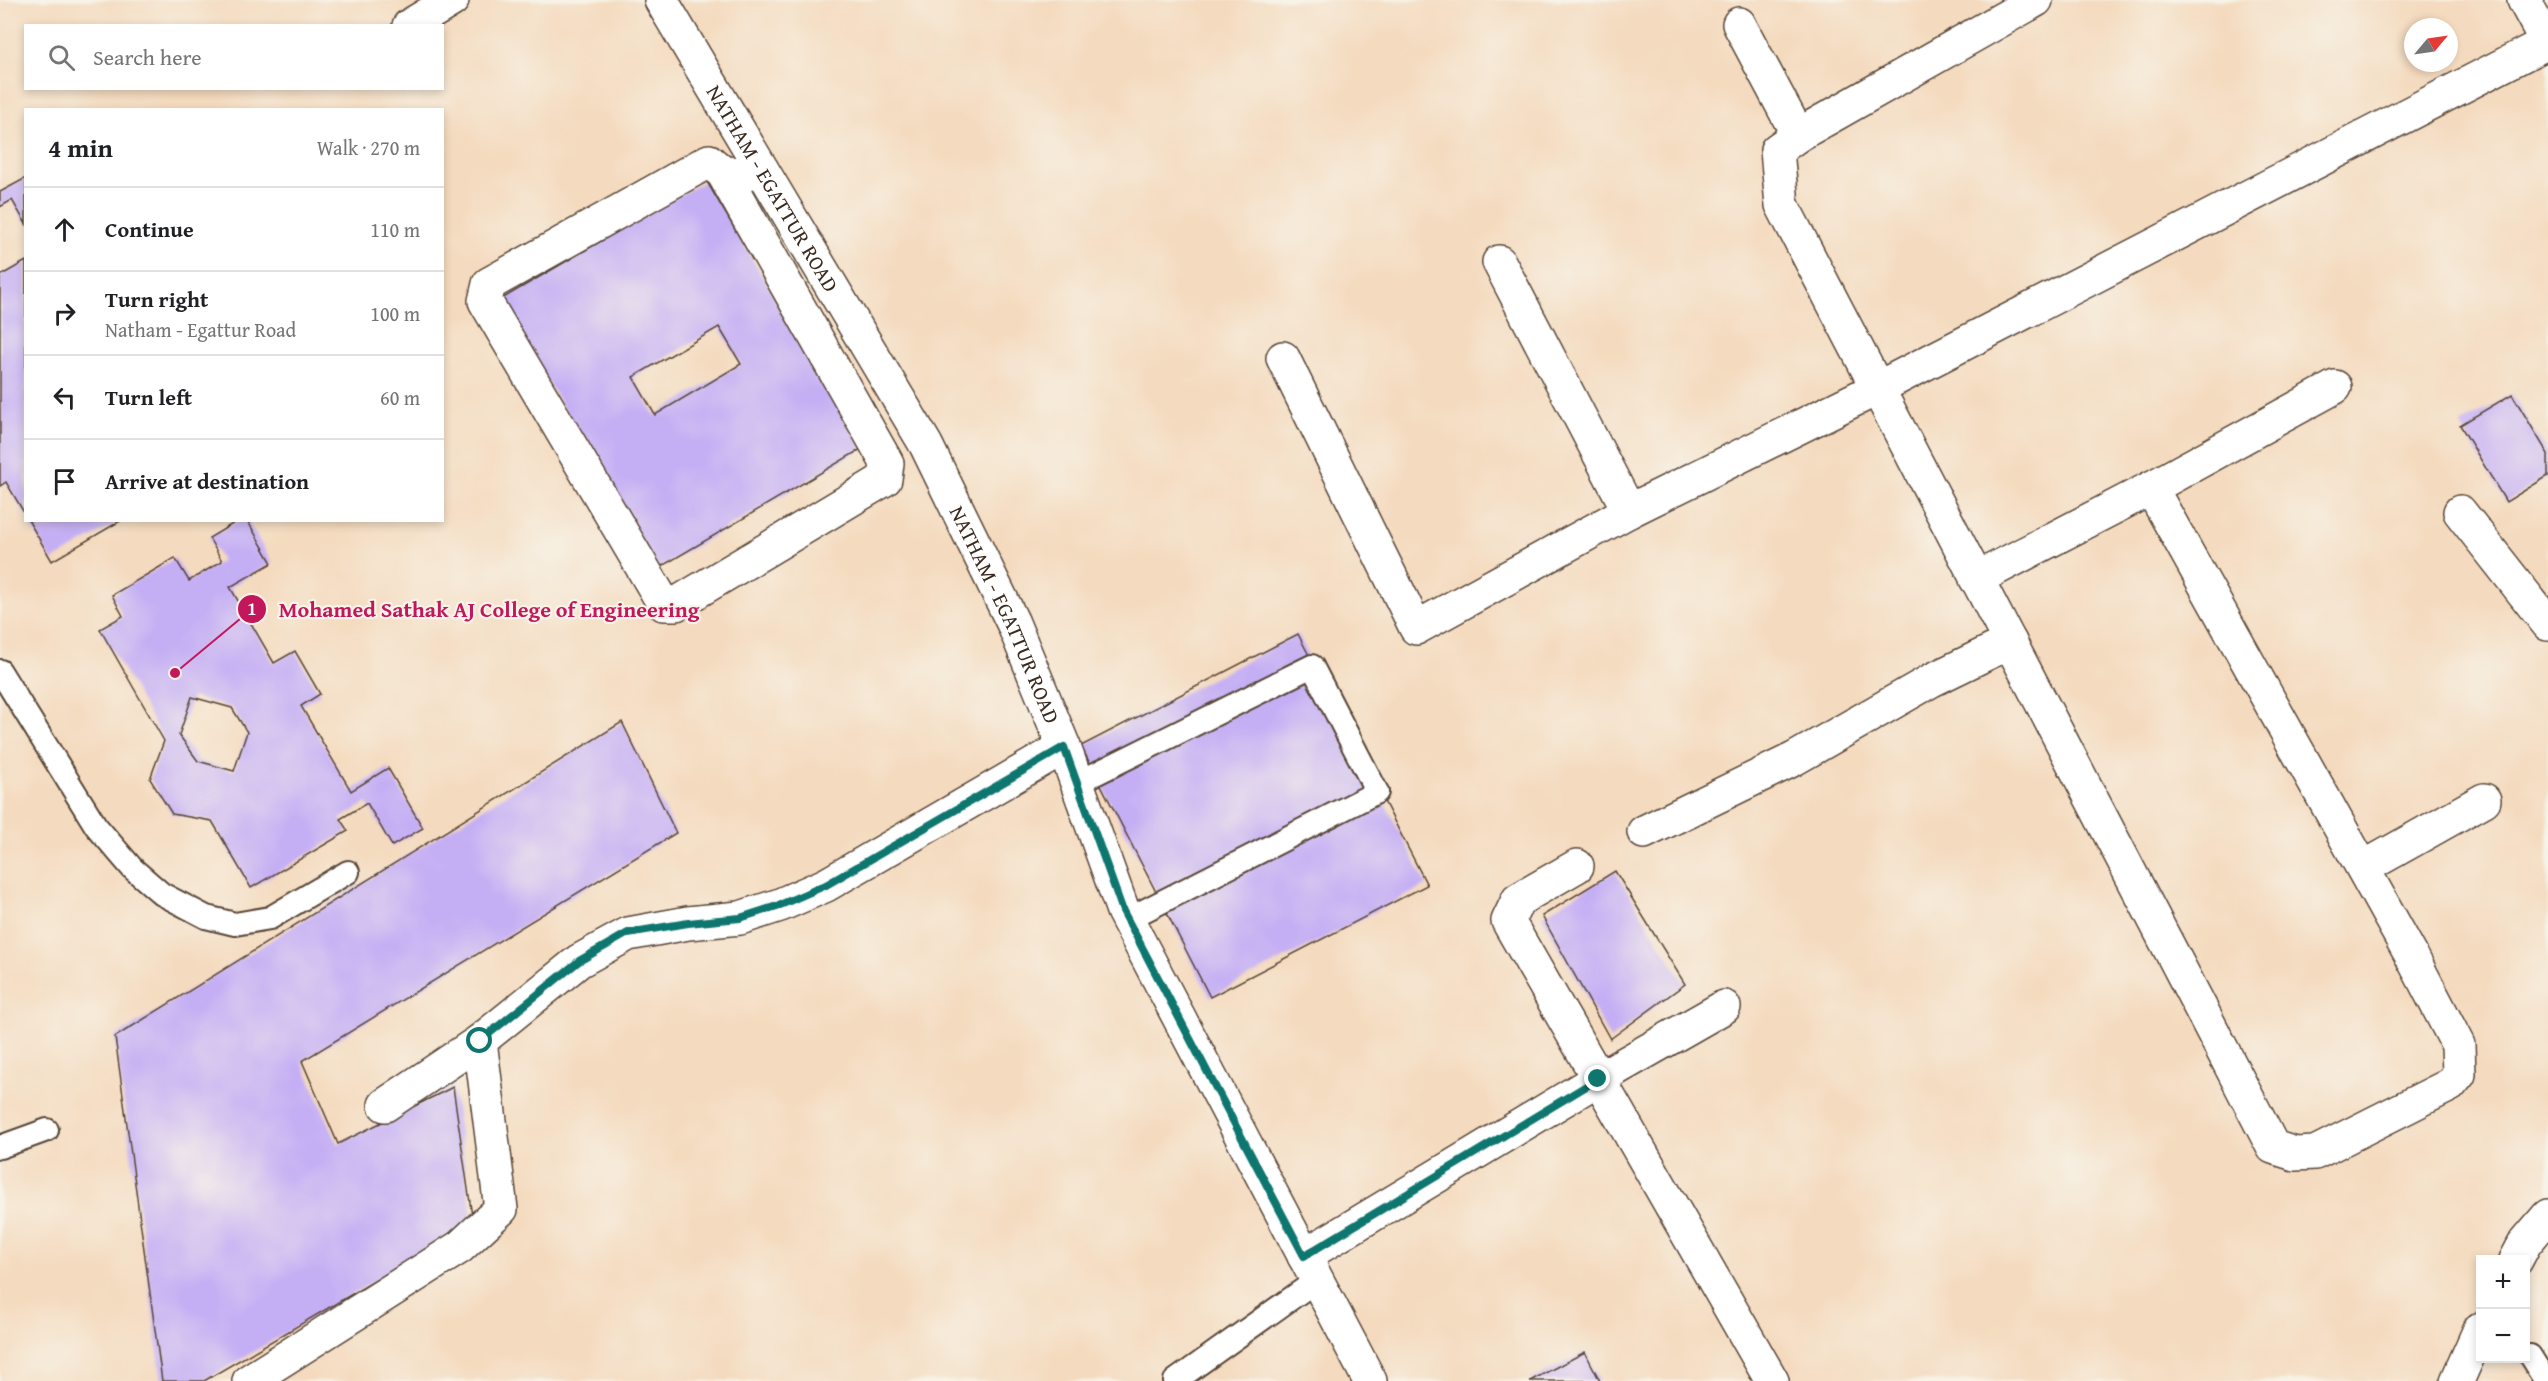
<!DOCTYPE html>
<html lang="en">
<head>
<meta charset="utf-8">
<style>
	body { margin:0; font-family:"Gentium Book Plus",serif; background:#f6f6f6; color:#202124 }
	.controls { position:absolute; right:18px; bottom:18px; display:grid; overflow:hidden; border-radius:0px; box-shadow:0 3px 9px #0003 }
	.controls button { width:54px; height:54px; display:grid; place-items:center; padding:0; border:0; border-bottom:2px solid #e0e0e0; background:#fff; color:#202124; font:30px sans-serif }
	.compass { position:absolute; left:2404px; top:18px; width:54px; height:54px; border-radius:50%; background:#fff; box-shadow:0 3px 9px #0003; rotate:61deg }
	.stop { position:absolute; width:18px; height:18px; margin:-14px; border:4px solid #0f766e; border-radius:50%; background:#fff }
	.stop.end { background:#0f766e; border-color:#fff; box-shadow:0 2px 6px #0008 }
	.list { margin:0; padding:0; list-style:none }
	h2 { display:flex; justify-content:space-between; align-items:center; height:78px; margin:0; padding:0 24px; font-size:26px }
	h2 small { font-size:20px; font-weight:400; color:#757577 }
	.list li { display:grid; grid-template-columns:39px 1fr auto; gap:18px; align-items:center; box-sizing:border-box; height:84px; padding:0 24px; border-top:2px solid #e0e0e0 }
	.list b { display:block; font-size:22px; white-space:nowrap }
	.list p { margin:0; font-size:20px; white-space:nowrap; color:#757577 }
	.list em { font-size:20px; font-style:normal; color:#757577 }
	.icon { flex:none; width:33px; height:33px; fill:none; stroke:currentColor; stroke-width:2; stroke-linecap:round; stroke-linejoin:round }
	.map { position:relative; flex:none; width:2548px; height:1381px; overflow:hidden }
	.search { position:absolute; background:#fff; box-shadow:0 3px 9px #0003; left:24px; top:24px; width:420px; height:66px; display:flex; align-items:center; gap:15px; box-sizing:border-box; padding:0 21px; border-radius:0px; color:#757577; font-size:22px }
	.panel { position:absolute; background:#fff; box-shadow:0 3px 9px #0003; left:24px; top:108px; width:420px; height:414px; border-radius:0px }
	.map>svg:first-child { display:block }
</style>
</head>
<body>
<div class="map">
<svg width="2548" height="1381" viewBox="0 0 2548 1381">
	<rect width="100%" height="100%" fill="#f7f3e8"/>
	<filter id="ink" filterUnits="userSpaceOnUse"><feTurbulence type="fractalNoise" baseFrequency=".0167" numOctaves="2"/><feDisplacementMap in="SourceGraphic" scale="12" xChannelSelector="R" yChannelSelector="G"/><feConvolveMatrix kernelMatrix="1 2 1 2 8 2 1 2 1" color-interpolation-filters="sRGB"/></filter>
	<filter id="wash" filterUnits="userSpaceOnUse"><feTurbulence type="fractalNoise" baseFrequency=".008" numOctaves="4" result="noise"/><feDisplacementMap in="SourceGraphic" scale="24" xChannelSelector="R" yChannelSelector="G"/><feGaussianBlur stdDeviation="1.35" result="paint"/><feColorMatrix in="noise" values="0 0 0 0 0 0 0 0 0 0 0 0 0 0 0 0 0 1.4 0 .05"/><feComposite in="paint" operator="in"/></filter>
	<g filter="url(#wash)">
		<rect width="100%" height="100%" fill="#f4dabe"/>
		<g id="blocks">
			<g fill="#c5aff4" fill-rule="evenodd">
				<path d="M26 178V224L12 200 0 207V192Z"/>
				<path d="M706 180 863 448 657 569 500 300ZM719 327 741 364 655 415 633 377Z"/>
				<path d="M26 261V516L6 482 0 486V276Z"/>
				<path d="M2512 394 2548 454V476L2506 502 2460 425Z"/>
				<path d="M28 520H122L52 561Z"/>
				<path d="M239 520H247L272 563 230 587 274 663 295 651 320 694 301 706 351 791 388 768 423 828 392 846 367 803 340 819 348 831 251 888 212 821 172 814 150 779 164 741 100 629 123 616 112 595 175 558 189 581 222 561 209 538ZM192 697 232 708 247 732 234 771 198 761 179 735Z"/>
				<path d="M1298 634 1427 885 1210 997 1081 746Z"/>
				<path d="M622 722 676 833 302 1061 338 1144 453 1087 473 1223 204 1381H162L115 1037Z"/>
				<path d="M1615 871 1685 984 1610 1039 1542 916Z"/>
				<path d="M1585 1352 1600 1381H1530Z"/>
			</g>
		</g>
	</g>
	<g filter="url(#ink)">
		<use href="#blocks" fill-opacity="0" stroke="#574436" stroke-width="1.5"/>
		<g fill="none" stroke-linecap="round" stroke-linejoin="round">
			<defs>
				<g id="service">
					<path d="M0 671 96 826 132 868 162 894 206 917 235 924 270 918 348 872"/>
					<path d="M1077 783 1312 666 1377 792 1128 919"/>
					<path d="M0 1147 47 1130"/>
					<path d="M2530 1356 2546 1381"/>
					<path d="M1175 1381 1317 1280"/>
				</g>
				<g id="minor">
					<path d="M2036 0 1798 135 1777 150 1782 205 2273 1147 2295 1154 2315 1153 2450 1085 2459 1074 2458 1045 2411 955 2151 488"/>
					<path d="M2524 0 2547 42"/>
					<path d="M1739 24 1798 135"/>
					<path d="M409 26 452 0"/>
					<path d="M723 173 709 161 489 284 485 301 664 604H676L885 479 887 463 723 173 744 174 762 170"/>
					<path d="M1499 262 1629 511"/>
					<path d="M1283 358 1416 628 1629 511 1876 389 2548 42"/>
					<path d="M2460 512 2548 624"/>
					<path d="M1976 579 2151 488 2335 387"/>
					<path d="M1644 832 1794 759 1932 680 2010 642"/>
					<path d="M1577 866 1518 900 1508 921 1772 1381"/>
					<path d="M2363 868 2484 800"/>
					<path d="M385 1105 480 1041 579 961 628 934 688 923 740 918 780 905 826 885 1064 747"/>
					<path d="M1304 1256 1598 1079 1724 1007"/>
					<path d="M2516 1260 2525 1243 2548 1216"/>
					<path d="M249 1381 460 1247 501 1209 480 1041"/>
					<path d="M2457 1381 2480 1329"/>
				</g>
				<g id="tertiary">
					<path id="s1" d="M661 0 926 445 1013 623 1064 747 1123 911 1370 1381"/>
				</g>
			</defs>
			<use href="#service" stroke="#574436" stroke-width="26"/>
			<use href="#minor" stroke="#574436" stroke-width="36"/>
			<use href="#tertiary" stroke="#574436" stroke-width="36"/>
			<use href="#service" stroke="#fff" stroke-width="22"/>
			<use href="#minor" stroke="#fff" stroke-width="33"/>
			<use href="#tertiary" stroke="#fff" stroke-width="33"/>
		</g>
	</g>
	<g fill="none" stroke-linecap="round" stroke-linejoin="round" filter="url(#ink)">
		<path stroke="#0f766e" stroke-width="8" d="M480 1041 579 961 628 933 688 923 740 918 780 905 826 885 1064 747 1123 911 1304 1256 1598 1079"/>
	</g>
	<g text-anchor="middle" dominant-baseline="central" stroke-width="4.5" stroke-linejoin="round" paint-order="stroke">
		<g font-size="21" fill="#3b2a1e" stroke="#f7f3e8">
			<text stroke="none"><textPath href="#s1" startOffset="219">NATHAM - EGATTUR ROAD</textPath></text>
			<text stroke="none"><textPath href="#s1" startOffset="705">NATHAM - EGATTUR ROAD</textPath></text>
		</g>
	</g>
	<path fill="none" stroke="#c2185b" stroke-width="2" d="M175 673L252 609"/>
	<g fill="#c2185b" stroke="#f7f3e8" stroke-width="2">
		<circle cx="175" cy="673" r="6"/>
		<circle cx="252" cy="609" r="15"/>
	</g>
	<g font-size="18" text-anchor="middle" font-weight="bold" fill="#fff">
		<text x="252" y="615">1</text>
	</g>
	<g font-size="22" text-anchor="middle" font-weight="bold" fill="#c2185b" stroke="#f7f3e8" stroke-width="4.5" stroke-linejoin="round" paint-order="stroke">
		<text x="489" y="617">Mohamed Sathak AJ College of Engineering</text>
	</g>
</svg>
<div class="controls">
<button>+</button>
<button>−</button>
</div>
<svg class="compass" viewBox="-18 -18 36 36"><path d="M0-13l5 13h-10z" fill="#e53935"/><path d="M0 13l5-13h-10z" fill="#757577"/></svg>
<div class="stop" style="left:480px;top:1041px"></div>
<div class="stop end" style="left:1598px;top:1079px"></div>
<div class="search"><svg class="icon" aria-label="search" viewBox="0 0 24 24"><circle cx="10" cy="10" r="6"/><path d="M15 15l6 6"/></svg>Search here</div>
<section class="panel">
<h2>4 min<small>Walk · 270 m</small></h2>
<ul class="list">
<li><svg class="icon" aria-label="ahead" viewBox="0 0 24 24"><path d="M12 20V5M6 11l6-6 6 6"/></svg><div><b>Continue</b></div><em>110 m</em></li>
<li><svg class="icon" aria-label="right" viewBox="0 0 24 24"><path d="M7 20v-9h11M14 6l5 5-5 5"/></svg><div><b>Turn right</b><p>Natham - Egattur Road</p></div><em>100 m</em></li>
<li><svg class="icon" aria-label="left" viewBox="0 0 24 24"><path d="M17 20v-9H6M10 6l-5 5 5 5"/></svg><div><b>Turn left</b></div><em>60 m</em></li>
<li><svg class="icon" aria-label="arrive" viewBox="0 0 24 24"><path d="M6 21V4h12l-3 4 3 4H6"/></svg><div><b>Arrive at destination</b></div></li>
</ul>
</section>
</div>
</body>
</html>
